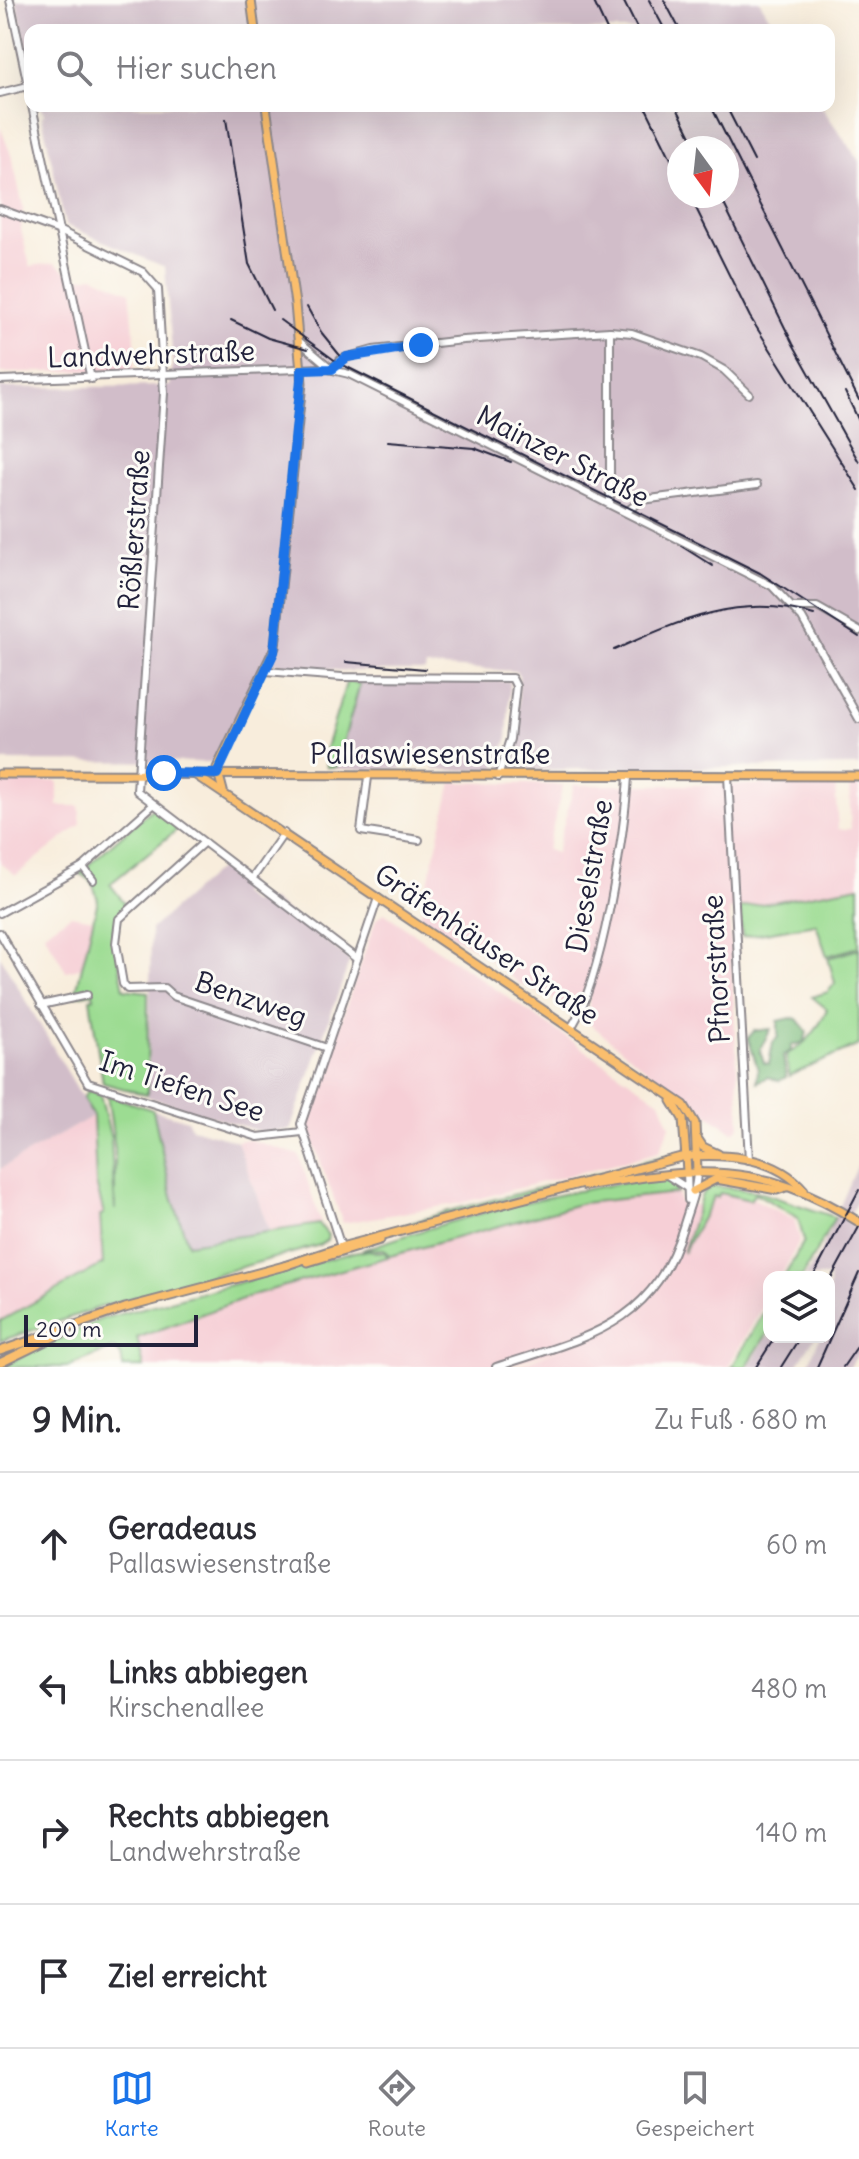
<!DOCTYPE html>
<html lang="de">
<head>
<meta charset="utf-8">
<style>
	body { margin:0; font-family:Delius,sans-serif; background:#f2f2f3; color:#2b2b33 }
	.controls { position:absolute; right:24px; bottom:24px; display:grid; overflow:hidden; border-radius:16px; box-shadow:0 8px 32px #0002 }
	.controls button { width:72px; height:72px; display:grid; place-items:center; padding:0; border:0; border-bottom:2px solid #e1e1e2; background:#fff; color:#2b2b33; font:40px sans-serif }
	.compass { position:absolute; left:667px; top:136px; width:72px; height:72px; border-radius:50%; background:#fff; box-shadow:0 8px 32px #0002; rotate:165deg }
	.scale { position:absolute; left:24px; bottom:20px; width:174px; box-sizing:border-box; padding-left:8px; border:4px solid #22223b; border-top:0; font-size:22px; line-height:28px; white-space:nowrap; color:#22223b; -webkit-text-stroke:6px #fdfcf7; paint-order:stroke }
	.stop { position:absolute; width:24px; height:24px; margin:-18px; border:6px solid #1a73e8; border-radius:50%; background:#fff }
	.stop.end { background:#1a73e8; border-color:#fff; box-shadow:0 2px 8px #0008 }
	.list { margin:0; padding:0; list-style:none }
	h2 { display:flex; justify-content:space-between; align-items:center; height:104px; margin:0; padding:0 32px; font-size:34px }
	h2 small { font-size:26px; font-weight:400; color:#7c7c81 }
	.list li { display:grid; grid-template-columns:52px 1fr auto; gap:24px; align-items:center; box-sizing:border-box; height:144px; padding:0 32px; border-top:2px solid #e1e1e2 }
	.list b { display:block; font-size:30px; white-space:nowrap }
	.list p { margin:0; font-size:26px; white-space:nowrap; color:#7c7c81 }
	.list em { font-size:26px; font-style:normal; color:#7c7c81 }
	.icon { flex:none; width:44px; height:44px; fill:none; stroke:currentColor; stroke-width:2; stroke-linecap:round; stroke-linejoin:round }
	.map { position:relative; flex:none; width:859px; height:1367px; overflow:hidden }
	.search { position:absolute; background:#fff; box-shadow:0 8px 32px #0002; left:24px; right:24px; top:24px; height:88px; display:flex; align-items:center; gap:20px; box-sizing:border-box; padding:0 28px; border-radius:16px; color:#7c7c81; font-size:30px }
	.sheet { height:680px; background:#fff }
	nav { display:flex; justify-content:space-around; align-items:center; box-sizing:border-box; height:112px; border-top:2px solid #e1e1e2; background:#fff; font-size:22px; color:#7c7c81 }
	nav a { display:grid; justify-items:center; gap:4px }
	nav .on { color:#1a73e8 }
	.map>svg:first-child { display:block }
</style>
</head>
<body>
<div class="map">
<svg width="859" height="1367" viewBox="0 0 859 1367">
	<rect width="100%" height="100%" fill="#fdfcf7"/>
	<filter id="ink" filterUnits="userSpaceOnUse"><feTurbulence type="fractalNoise" baseFrequency=".0125" numOctaves="2"/><feDisplacementMap in="SourceGraphic" scale="16" xChannelSelector="R" yChannelSelector="G"/><feConvolveMatrix kernelMatrix="1 2 1 2 8 2 1 2 1" color-interpolation-filters="sRGB"/></filter>
	<filter id="wash" filterUnits="userSpaceOnUse"><feTurbulence type="fractalNoise" baseFrequency=".006" numOctaves="4" result="noise"/><feDisplacementMap in="SourceGraphic" scale="32" xChannelSelector="R" yChannelSelector="G"/><feGaussianBlur stdDeviation="1.8" result="paint"/><feColorMatrix in="noise" values="0 0 0 0 0 0 0 0 0 0 0 0 0 0 0 0 0 1.4 0 .05"/><feComposite in="paint" operator="in"/></filter>
	<g filter="url(#wash)">
		<rect width="100%" height="100%" fill="#f8eddc"/>
		<g fill="#f6cfd6">
			<path d="M0 127 12 157 23 207 21 230 30 266 55 263 77 279 93 276 130 292 136 350 133 351 134 370 0 373Z"/>
			<path d="M0 781H58V806H79L81 824 16 875 0 863Z"/>
			<path d="M452 782 563 785 547 850 556 853 574 785H835L838 829H851L849 785H859V886L729 910 740 1127 733 1132 668 1087 589 1023V985L572 1008 520 984 483 954 420 916Z"/>
			<path d="M384 913 660 1101 670 1126 659 1152 461 1203 343 1223 306 1123 376 919Z"/>
			<path d="M71 915 93 919 83 967 66 971 44 933Z"/>
			<path d="M93 1116 96 1182 104 1214 100 1216 103 1265 0 1321V1169Z"/>
			<path d="M248 1139 299 1155 321 1223 270 1233 237 1141Z"/>
			<path d="M713 1190 748 1196 794 1219 800 1240 780 1277H769V1295L728 1367H513L567 1346 502 1367H144L136 1339 256 1294 583 1203 677 1193 680 1203 701 1206Z"/>
		</g>
		<g fill="#d1bdc9" fill-rule="evenodd">
			<path d="M16 0H759L777 30H30V62Z"/>
			<path d="M40 106H821L859 161V766L500 770 518 730 519 675 515 671 426 666 425 671H345L265 662 215 762 0 761V388L170 386 173 363 165 267 65 225 42 116 45 115ZM679 148H727V196H679Z"/>
			<path d="M361 680 510 681 507 740 495 770H433V757L427 751H404L402 769H335Z"/>
			<path d="M224 864 247 882 240 894 252 903 272 900 350 960 290 1130 262 1132 148 1097 151 929Z"/>
			<path d="M0 956 93 1116 0 1169Z"/>
			<path d="M153 1110 187 1120 192 1128 237 1141 270 1233 188 1244 172 1197Z"/>
			<path d="M859 1162V1197L847 1221 856 1227 859 1222V1352L850 1367H807L820 1337H829V1277H805L820 1253Z"/>
			<path d="M769 1334V1337H815L796 1367H748Z"/>
		</g>
		<g fill="#9cdc92" stroke="#5f7f66" stroke-width="2">
			<path d="M347 680 360 684 336 767H327L325 751Z"/>
			<path d="M153 808 179 828 110 884 126 905 113 930 124 989 148 992 147 1095 103 1083 90 999 94 998 93 993 75 996 98 900 92 882 79 873Z"/>
			<path d="M859 886V947L827 956 816 924 742 937 740 908Z"/>
			<path d="M859 949V1045L789 1076 786 1055C807 1043 817 1032 827 1009L812 997 828 992 835 983 828 958Z"/>
			<path d="M88 1090 100 1094 111 1139 115 1210V1149L107 1095 153 1110 172 1197 188 1244 319 1224 328 1235 327 1240 320 1245 107 1305 0 1341V1321L103 1264 100 1215 104 1214 96 1183 93 1116 83 1098Z"/>
			<path d="M673 1154 674 1156 360 1239 449 1211Z"/>
			<path d="M664 1177 672 1180 677 1193 583 1203 390 1256 384 1249 362 1250C461 1216 560 1190 664 1177Z"/>
			<path d="M712 1186 756 1191 835 1217 802 1277H784L804 1241 798 1218 755 1193 750 1200 720 1193 717 1198 714 1196 683 1253 702 1194Z"/>
			<path d="M358 1251 384 1252 388 1257 256 1294 137 1338 144 1367H123L121 1355 114 1348 67 1367H0L101 1319Z"/>
			<path d="M769 1303V1331L746 1367H732Z"/>
		</g>
		<path fill="#7dbc7c" stroke="#506f5c" stroke-width="2" d="M791 1018 797 1019 807 1032 804 1042 791 1046V1051L783 1055 786 1077 779 1081 768 1077 757 1082 758 1069 748 1038 754 1031 771 1029 760 1049 764 1063 769 1064 773 1042 778 1037V1021Z"/>
	</g>
	<g filter="url(#ink)">
		<g fill="none" stroke-linecap="round" stroke-linejoin="round">
			<defs>
				<g id="minor">
					<path d="M10 0 30 95"/>
					<path d="M0 93 28 86"/>
					<path d="M32 106 91 379"/>
					<path d="M0 209 60 231 143 272 158 289 164 393 137 791 357 959"/>
					<path d="M300 342 332 369 341 359 373 350 463 340 610 331 632 333 701 357 724 370 749 394"/>
					<path d="M0 380 324 368 349 374 772 586 802 618 859 719"/>
					<path d="M610 504V331"/>
					<path d="M626 512 642 500 757 485"/>
					<path d="M793 607H817L859 631"/>
					<path d="M266 671 342 677 512 678 516 686 510 739 498 777"/>
					<path d="M728 776 749 1160"/>
					<path d="M368 777 361 831 419 840"/>
					<path d="M202 844 119 919 116 943 123 984 127 989 164 988 173 996 327 1048"/>
					<path d="M83 867 93 880"/>
					<path d="M252 879 284 833"/>
					<path d="M0 913 83 867 153 805"/>
					<path d="M0 933 88 1083 258 1137 302 1132"/>
					<path d="M41 1005 87 995"/>
					<path d="M571 1028C602 981 625 834 628 776"/>
					<path d="M687 1171 688 1200"/>
					<path d="M667 1175 687 1188"/>
					<path d="M342 1250 301 1124 378 898"/>
					<path d="M496 1367C586 1337 654 1327 684 1224 689 1207 697 1189 697 1171"/>
				</g>
				<g id="major">
					<path d="M251 0 255 30"/>
					<path d="M0 774 859 776"/>
					<path d="M194 774 684 1105 695 1123 697 1171"/>
					<path d="M223 791 217 768 275 647 302 383 295 304 266 106"/>
					<path d="M672 1101 683 1119 687 1171"/>
					<path d="M697 1138 703 1147 718 1154"/>
					<path d="M585 1186C696 1168 760 1159 859 1222"/>
					<path d="M693 1191 716 1179 777 1190 786 1187"/>
					<path d="M308 1262 380 1240"/>
					<path d="M284 1266 341 1247 681 1157C723 1153 775 1156 804 1190"/>
					<path d="M0 1351 125 1308 288 1265"/>
					<path d="M0 1363 68 1330"/>
				</g>
			</defs>
			<use href="#minor" stroke="#8d888c" stroke-width="10"/>
			<use href="#major" stroke="#8d888c" stroke-width="11"/>
			<use href="#minor" stroke="#fff" stroke-width="6"/>
			<use href="#major" stroke="#fabe6d" stroke-width="7"/>
			<g stroke="#22223b" stroke-width="2">
				<path d="M593 0 607 30"/>
				<path d="M623 0 638 30"/>
				<path d="M649 0 665 30"/>
				<path d="M664 0 680 30"/>
				<path d="M645 106 679 175"/>
				<path d="M676 106 697 148"/>
				<path d="M711 106 859 400"/>
				<path d="M726 106 754 161"/>
				<path d="M226 119 249 264 272 310"/>
				<path d="M690 196 750 317 859 490"/>
				<path d="M720 196 793 344 859 462"/>
				<path d="M307 307 321 332 342 358"/>
				<path d="M231 320 268 338 308 349"/>
				<path d="M280 320 337 362 760 573 859 637"/>
				<path d="M845 392 859 421"/>
				<path d="M388 441 474 448 511 462"/>
				<path d="M681 546 713 566"/>
				<path d="M614 650C678 621 742 592 814 615"/>
				<path d="M346 662 425 669"/>
				<path d="M813 1277 859 1190"/>
				<path d="M829 1282 859 1227"/>
				<path d="M756 1367 775 1337"/>
				<path d="M781 1367 800 1337"/>
				<path d="M817 1367 859 1273"/>
				<path d="M843 1367 859 1344"/>
			</g>
		</g>
	</g>
	<g fill="none" stroke-linecap="round" stroke-linejoin="round" filter="url(#ink)">
		<path stroke="#1a73e8" stroke-width="10" d="M164 773 217 774 274 652 302 370 332 369 347 357 421 345"/>
	</g>
	<g text-anchor="middle" dominant-baseline="central" stroke-width="6" stroke-linejoin="round" paint-order="stroke">
		<g font-size="28" fill="#22223b" stroke="#fdfcf7">
			<text transform="translate(151 354) rotate(-2)">Landwehrstraße</text>
			<text transform="translate(563 456) rotate(27)">Mainzer Straße</text>
			<text transform="translate(134 530) rotate(-86)">Rößlerstraße</text>
			<text x="430" y="754">Pallaswiesenstraße</text>
			<text transform="translate(589 876) rotate(-80)">Dieselstraße</text>
			<text transform="translate(487 944) rotate(34)">Gräfenhäuser Straße</text>
			<text transform="translate(716 969) rotate(-93)">Pfnorstraße</text>
			<text transform="translate(251 999) rotate(19)">Benzweg</text>
			<text transform="translate(182 1086) rotate(18)">Im Tiefen See</text>
		</g>
	</g>
</svg>
<div class="controls">
<button><svg class="icon" aria-label="layers" viewBox="0 0 24 24"><path d="M12 4l9 5-9 5-9-5zM3 14l9 5 9-5"/></svg></button>
</div>
<svg class="compass" viewBox="-18 -18 36 36"><path d="M0-13l5 13h-10z" fill="#e53935"/><path d="M0 13l5-13h-10z" fill="#7c7c81"/></svg>
<div class="scale">200 m</div>
<div class="stop" style="left:164px;top:773px"></div>
<div class="stop end" style="left:421px;top:345px"></div>
<div class="search"><svg class="icon" aria-label="search" viewBox="0 0 24 24"><circle cx="10" cy="10" r="6"/><path d="M15 15l6 6"/></svg>Hier suchen</div>
</div>
<section class="sheet">
<h2>9 Min.<small>Zu Fuß · 680 m</small></h2>
<ul class="list">
<li><svg class="icon" aria-label="ahead" viewBox="0 0 24 24"><path d="M12 20V5M6 11l6-6 6 6"/></svg><div><b>Geradeaus</b><p>Pallaswiesenstraße</p></div><em>60 m</em></li>
<li><svg class="icon" aria-label="left" viewBox="0 0 24 24"><path d="M17 20v-9H6M10 6l-5 5 5 5"/></svg><div><b>Links abbiegen</b><p>Kirschenallee</p></div><em>480 m</em></li>
<li><svg class="icon" aria-label="right" viewBox="0 0 24 24"><path d="M7 20v-9h11M14 6l5 5-5 5"/></svg><div><b>Rechts abbiegen</b><p>Landwehrstraße</p></div><em>140 m</em></li>
<li><svg class="icon" aria-label="arrive" viewBox="0 0 24 24"><path d="M6 21V4h12l-3 4 3 4H6"/></svg><div><b>Ziel erreicht</b></div></li>
</ul>
</section>
<nav>
<a class="on"><svg class="icon" aria-label="map" viewBox="0 0 24 24"><path d="M3 6l6-2 6 2 6-2v14l-6 2-6-2-6 2zM9 4v14M15 6v14"/></svg>Karte</a>
<a><svg class="icon" aria-label="directions" viewBox="0 0 24 24"><path d="M12 3l9 9-9 9-9-9zM9 14v-3h6M13 9l2 2-2 2"/></svg>Route</a>
<a><svg class="icon" aria-label="saved" viewBox="0 0 24 24"><path d="M7 4h10v16l-5-4-5 4z"/></svg>Gespeichert</a>
</nav>
</body>
</html>
